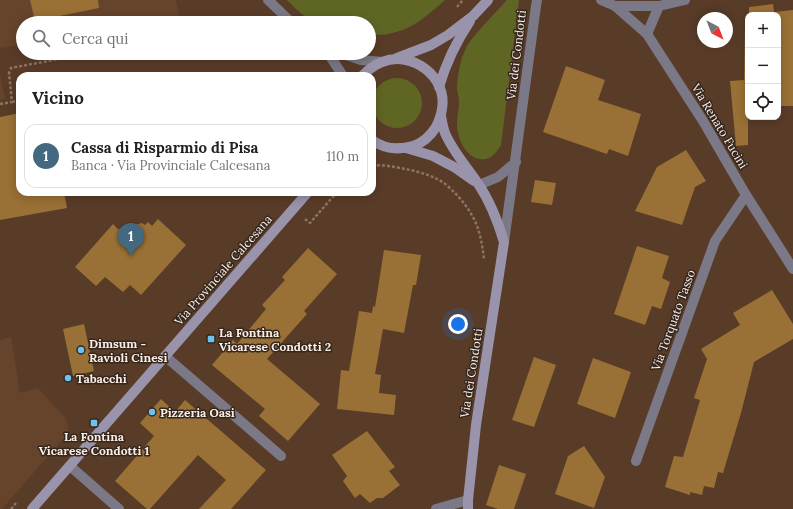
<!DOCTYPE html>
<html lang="it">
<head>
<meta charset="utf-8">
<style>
	body { margin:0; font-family:Lora,serif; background:#f2f2f2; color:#202124 }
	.controls { position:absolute; right:12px; top:12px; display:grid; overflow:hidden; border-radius:8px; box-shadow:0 2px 10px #0003 }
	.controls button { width:36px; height:36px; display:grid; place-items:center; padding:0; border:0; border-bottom:1px solid #e0e0e0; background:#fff; color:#202124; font:20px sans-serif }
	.compass { position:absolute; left:697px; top:12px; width:36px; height:36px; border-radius:50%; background:#fff; box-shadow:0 2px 10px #0003; rotate:138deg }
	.you { position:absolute; left:458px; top:324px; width:14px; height:14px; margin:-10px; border:3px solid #fff; border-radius:50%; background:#1a73e8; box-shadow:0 0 0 6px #1a73e833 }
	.badge { display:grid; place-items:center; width:26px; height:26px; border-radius:50%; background:#436981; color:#fff; font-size:13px; font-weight:700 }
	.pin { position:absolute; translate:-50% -33px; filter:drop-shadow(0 1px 2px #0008) }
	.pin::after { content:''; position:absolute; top:21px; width:14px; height:12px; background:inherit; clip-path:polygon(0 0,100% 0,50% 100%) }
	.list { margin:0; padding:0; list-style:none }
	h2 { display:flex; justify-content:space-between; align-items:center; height:52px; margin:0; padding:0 16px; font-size:17px }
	h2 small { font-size:13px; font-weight:400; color:#757577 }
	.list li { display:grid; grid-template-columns:26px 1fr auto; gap:12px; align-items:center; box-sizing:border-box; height:64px; margin:0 8px 8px; padding:0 8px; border:1px solid #e0e0e0; border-radius:12px }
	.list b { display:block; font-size:15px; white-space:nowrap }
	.list p { margin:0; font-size:13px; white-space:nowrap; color:#757577 }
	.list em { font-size:13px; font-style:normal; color:#757577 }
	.icon { flex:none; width:22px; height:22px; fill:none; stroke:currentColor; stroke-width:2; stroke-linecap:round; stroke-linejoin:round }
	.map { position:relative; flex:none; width:793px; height:509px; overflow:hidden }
	.search { position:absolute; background:#fff; box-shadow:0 2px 10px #0003; left:16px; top:16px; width:360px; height:44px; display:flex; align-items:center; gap:10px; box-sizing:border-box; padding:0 14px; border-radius:22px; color:#757577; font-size:15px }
	.panel { position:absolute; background:#fff; box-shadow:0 2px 10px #0003; left:16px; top:72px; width:360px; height:124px; border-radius:12px }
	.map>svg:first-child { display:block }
</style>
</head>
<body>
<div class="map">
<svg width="793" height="509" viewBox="0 0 793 509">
	<rect width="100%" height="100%" fill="#593c28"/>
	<g fill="#66432b">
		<path d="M0 0H176L179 16 139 23H23V44L0 48Z"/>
		<path d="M0 73 5 99 0 100Z"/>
		<path d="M11 337 20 393 38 388 66 419 69 432 2 509H0V340Z"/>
	</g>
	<g fill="#5f6624">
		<path d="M287 0H445C429 14 413 29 392 33 385 35 377 35 370 35L369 23H336L328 17 323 23H313L297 10Z"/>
		<path d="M507 0H519L501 145C496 153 490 161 480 159 465 157 457 137 457 124 457 117 459 110 459 102 459 98 458 94 457 90 457 79 459 68 462 57 464 54 465 50 467 46 471 39 477 33 482 27 490 18 499 9 507 0Z"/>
		<circle cx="397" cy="103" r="25"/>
	</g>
	<g fill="#997035">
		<path d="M30 0H98L99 8 35 21Z"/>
		<path d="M773 4 774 12 793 10V106H778V15H749V7Z"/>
		<path d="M748 27V145L736 146 730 81 744 80 745 28Z"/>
		<path d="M566 66 605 80 598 100 641 114 628 156 609 149 607 154 543 132Z"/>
		<path d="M20 113V192H64L67 208 0 220V117Z"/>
		<path d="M686 150 706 181 695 187 682 225 635 211 657 167Z"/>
		<path d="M535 180 556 183 552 205 531 202Z"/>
		<path d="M158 219 186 245 141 295 130 285 123 292 105 277 96 286 75 267 113 224 118 229 142 223 145 225 148 222 152 226Z"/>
		<path d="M637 246 669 256 662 278 670 282 661 309 652 306 645 325 614 314Z"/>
		<path d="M308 248 337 274 304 311 307 314 267 359 320 404 288 441 259 416 265 409 212 365 233 340 237 344 266 309 262 305 285 280 282 277Z"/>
		<path d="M384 250 421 255 416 285H413L404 333 383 329 375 374 381 375 379 393 396 395 394 415 337 409 341 370 349 371 359 311 372 313 373 306 375 307Z"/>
		<path d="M772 290 793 324V339L754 362 741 413 723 473 718 472 714 488 704 486 702 495 690 492V495L665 487 674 456 683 457 700 400 694 398 707 359 701 349 740 325 733 313Z"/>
		<path d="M84 324 94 371 73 376 63 329Z"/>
		<path d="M534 357 556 365 534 427 512 420Z"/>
		<path d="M593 358 631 372 615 418 577 404Z"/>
		<path d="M161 399 175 412 185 400 266 470 231 509H199L226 480 198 455 150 509H147L115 481 154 436 140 423Z"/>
		<path d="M367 431 395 467 389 471 400 485 383 498H377L370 503 360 494 355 498 343 481 347 476 332 455Z"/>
		<path d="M584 446 605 477 594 508 555 494 568 456Z"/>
		<path d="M499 465 526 474 514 509H498L486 505Z"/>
	</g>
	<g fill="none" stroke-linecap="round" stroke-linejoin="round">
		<g stroke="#8c7363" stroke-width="2.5" stroke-dasharray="3 2" stroke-linecap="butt">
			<path d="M457 7 463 0"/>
			<path d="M12 102 20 100"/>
			<path d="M0 104 12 102 9 73 11 68 90 53"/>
			<path d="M372 166C381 164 396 167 405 169 416 171 427 174 437 179 444 182 451 189 456 194 476 216 481 231 484 260"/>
			<path d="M305 219 310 223 337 192"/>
			<path d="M11 509 16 503"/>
		</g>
		<g stroke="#7b7887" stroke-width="10">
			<path d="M268 0 292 23"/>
			<path d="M601 0 615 6 647 34 703 121 746 195 793 269"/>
			<path d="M615 6H659L685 0"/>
			<path d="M647 34 659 6"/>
			<path d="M328 53 343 76"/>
			<path d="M340 53 361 60 382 62"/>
			<path d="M479 185 498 177 516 162"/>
			<path d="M504 242 536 6 537 0"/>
			<path d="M165 356 281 456"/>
			<path d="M636 461 715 241 746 195"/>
			<path d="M70 466 119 509"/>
			<path d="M436 509 468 500"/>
		</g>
		<g stroke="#9994ac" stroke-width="10">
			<path d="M397 58 431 45 448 35 473 16 488 0"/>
			<path d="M362 76C368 70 374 65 382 62 412 50 448 77 442 109 441 116 439 121 436 127 431 135 423 143 413 146 399 150 384 149 372 140"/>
			<path d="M439 87C446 63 456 42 470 21"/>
			<path d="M441 116C442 121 443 128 445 133 453 152 468 168 479 185 491 203 498 222 504 242L476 425 468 500V509"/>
			<path d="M406 148 433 156 454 167 474 181"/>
			<path d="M32 509 308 192"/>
		</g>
	</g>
	<g fill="#6dc2f3" stroke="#34271e" stroke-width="1.5">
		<rect x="207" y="335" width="8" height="8" rx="2"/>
		<circle cx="81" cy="350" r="4"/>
		<circle cx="68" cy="378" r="4"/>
		<circle cx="152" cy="412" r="4"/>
		<rect x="90" y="419" width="8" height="8" rx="2"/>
	</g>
	<g text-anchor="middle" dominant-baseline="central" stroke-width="3" stroke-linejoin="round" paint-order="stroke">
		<g font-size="12" fill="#fdeee5" stroke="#34271e">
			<text transform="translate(516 55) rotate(-83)">Via dei Condotti</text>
			<text transform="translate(720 126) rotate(59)">Via Renato Fucini</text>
			<text transform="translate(223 270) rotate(-49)">Via Provinciale Calcesana</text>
			<text transform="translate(673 320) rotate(-70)">Via Torquato Tasso</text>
			<text transform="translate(471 373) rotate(-81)">Via dei Condotti</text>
		</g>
		<g font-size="12" font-weight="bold" fill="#fdeee5" stroke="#34271e" text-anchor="start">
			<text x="219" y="332">La Fontina<tspan x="219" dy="14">Vicarese Condotti 2</tspan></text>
			<text x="89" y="343">Dimsum -<tspan x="89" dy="14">Ravioli Cinesi</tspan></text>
			<text x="76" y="378">Tabacchi</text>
			<text x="160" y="412">Pizzeria Oasi</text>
			<text x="94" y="436" text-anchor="middle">La Fontina<tspan x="94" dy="14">Vicarese Condotti 1</tspan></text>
		</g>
	</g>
</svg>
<div class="controls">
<button>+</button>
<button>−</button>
<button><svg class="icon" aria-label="locate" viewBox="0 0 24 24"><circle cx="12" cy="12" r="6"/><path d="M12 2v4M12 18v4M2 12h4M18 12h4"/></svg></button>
</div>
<svg class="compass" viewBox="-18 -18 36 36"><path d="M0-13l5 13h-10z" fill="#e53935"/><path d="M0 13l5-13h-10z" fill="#757577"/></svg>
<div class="you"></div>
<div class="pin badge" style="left:131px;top:256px">1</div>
<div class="search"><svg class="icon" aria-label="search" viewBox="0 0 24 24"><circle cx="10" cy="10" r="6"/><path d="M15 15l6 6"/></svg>Cerca qui</div>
<section class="panel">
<h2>Vicino<small></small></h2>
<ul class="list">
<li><span class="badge">1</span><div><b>Cassa di Risparmio di Pisa</b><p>Banca · Via Provinciale Calcesana</p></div><em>110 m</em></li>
</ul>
</section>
</div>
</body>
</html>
